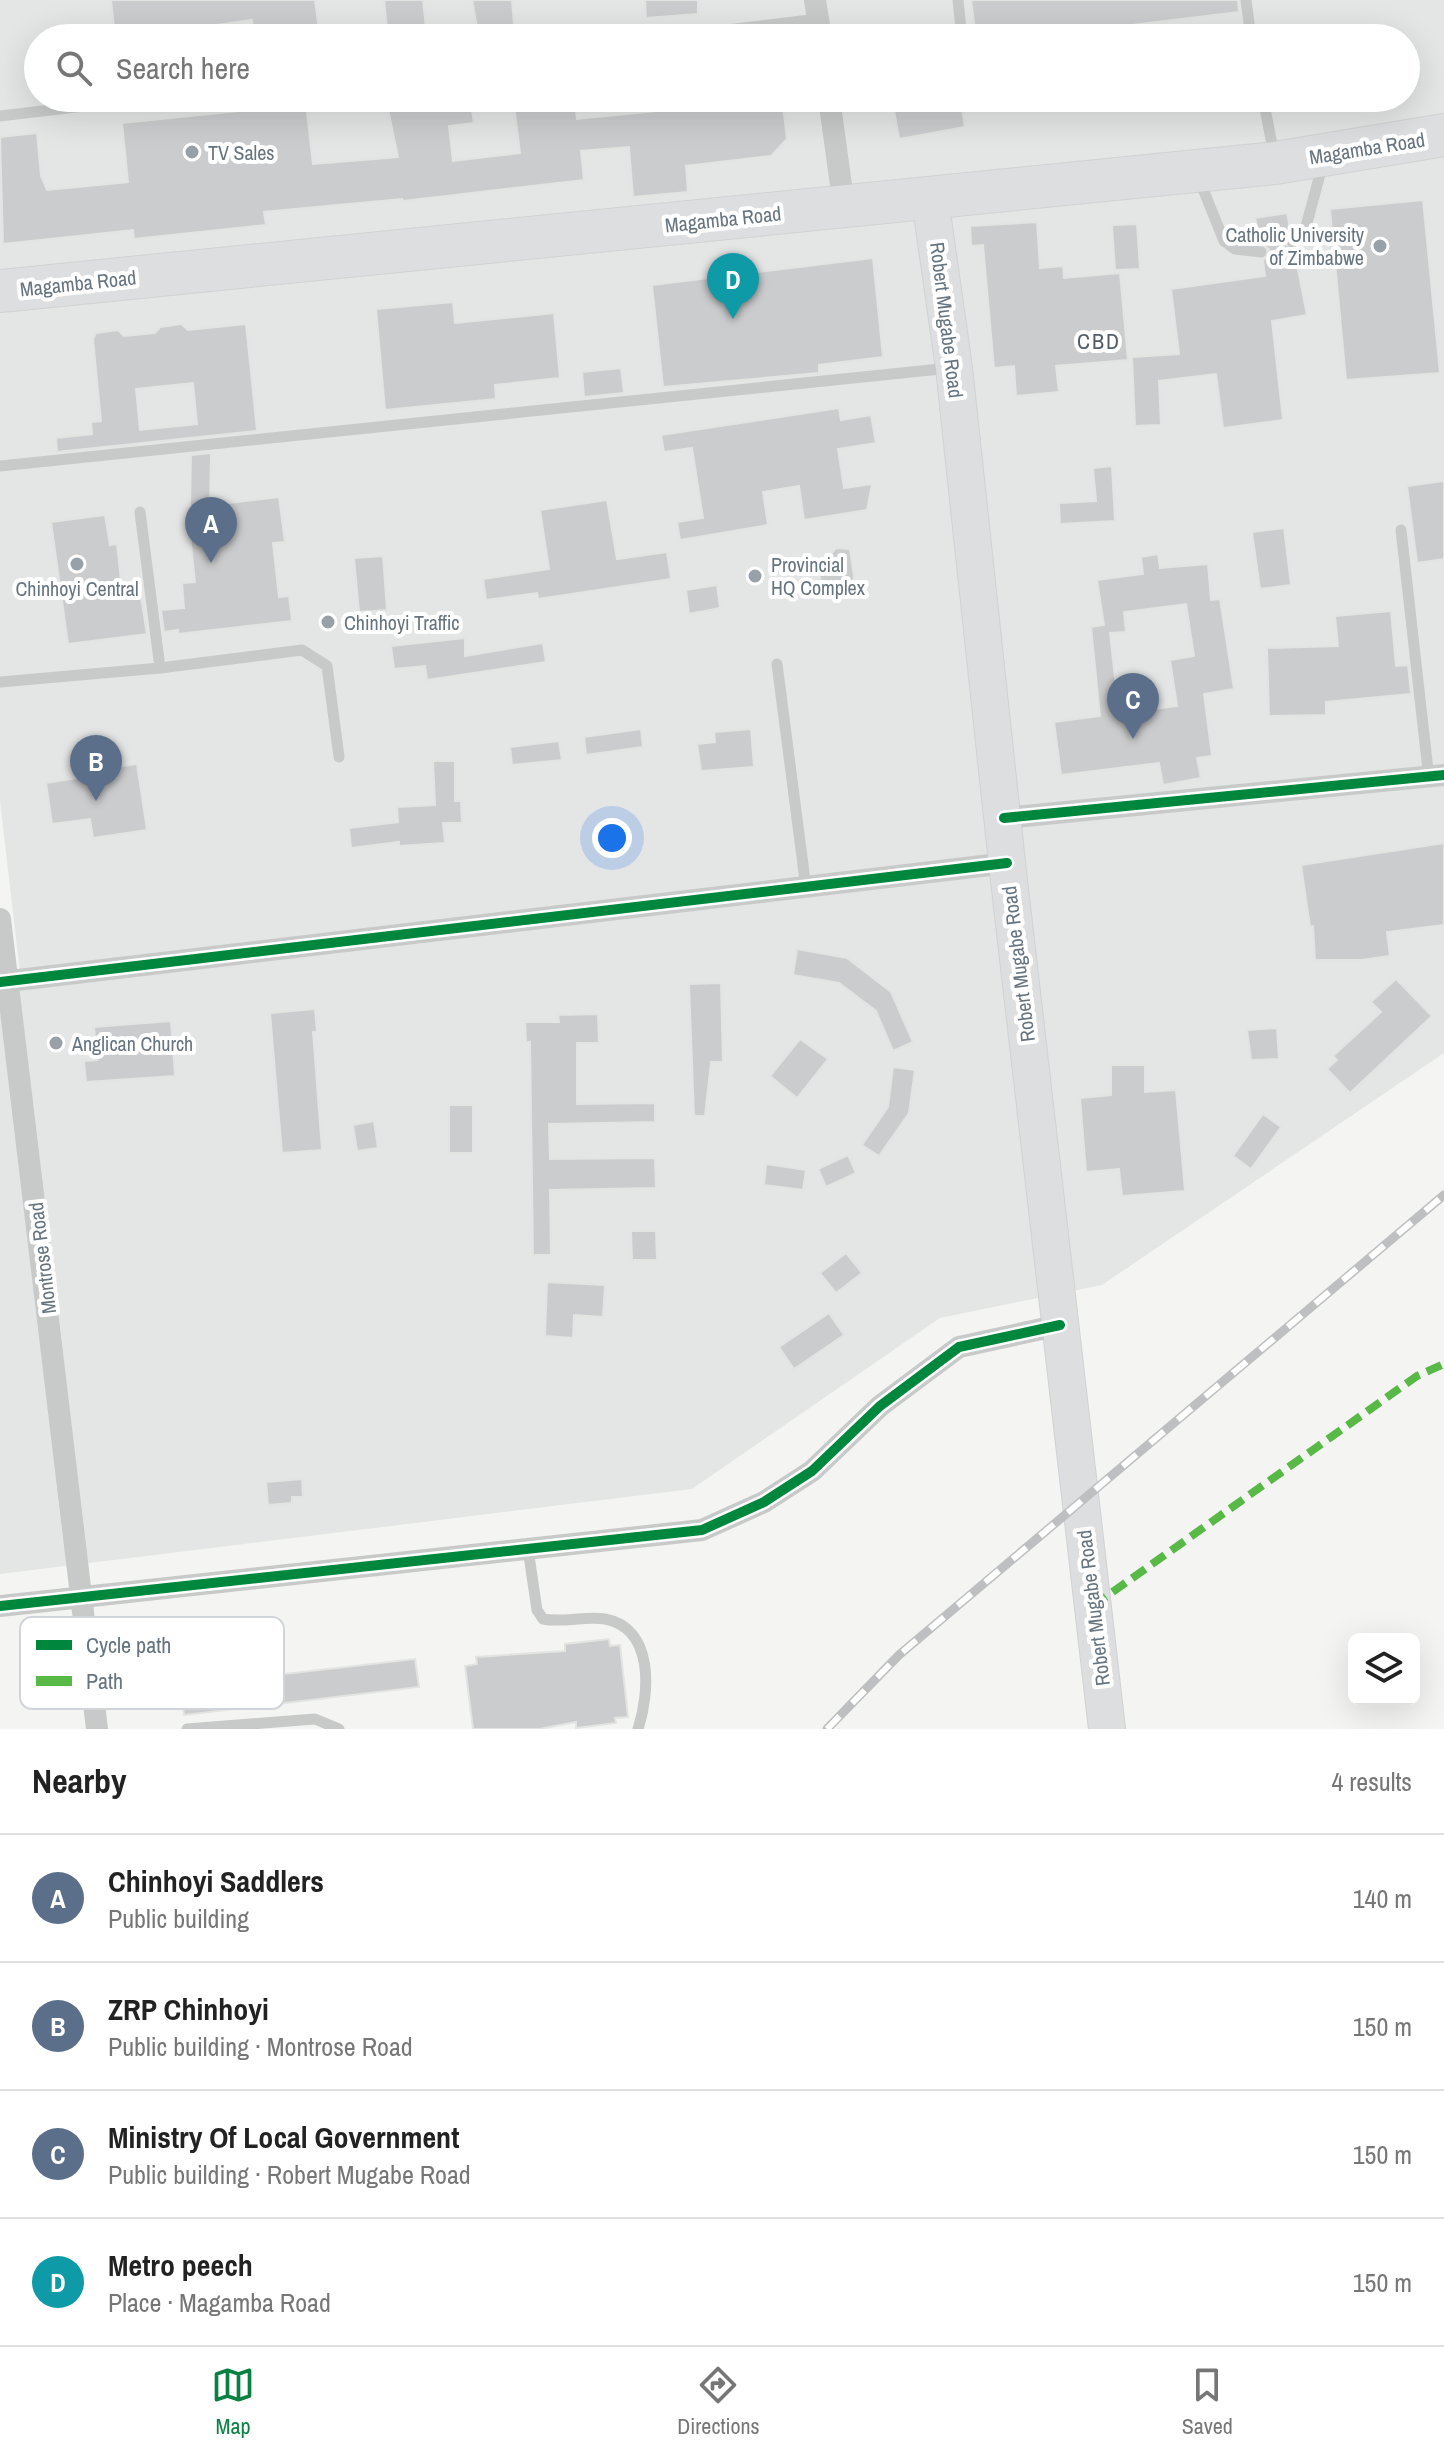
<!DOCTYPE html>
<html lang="en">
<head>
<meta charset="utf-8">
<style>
	body { margin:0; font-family:"Archivo Narrow",sans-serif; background:#f2f2f2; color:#222 }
	.controls { position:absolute; right:24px; bottom:24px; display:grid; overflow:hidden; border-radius:12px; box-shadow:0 8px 32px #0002 }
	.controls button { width:72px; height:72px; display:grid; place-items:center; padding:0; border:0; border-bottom:2px solid #e0e0e0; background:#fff; color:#222; font:40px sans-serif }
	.you { position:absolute; left:612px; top:838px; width:28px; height:28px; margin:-20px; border:6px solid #fff; border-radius:50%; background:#1a73e8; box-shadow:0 0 0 12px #1a73e833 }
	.badge { display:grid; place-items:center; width:52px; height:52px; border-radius:50%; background:#0b8043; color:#fff; font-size:26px; font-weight:700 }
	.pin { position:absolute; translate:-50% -66px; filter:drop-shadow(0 2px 4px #0008) }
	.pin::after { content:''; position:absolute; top:42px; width:28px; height:24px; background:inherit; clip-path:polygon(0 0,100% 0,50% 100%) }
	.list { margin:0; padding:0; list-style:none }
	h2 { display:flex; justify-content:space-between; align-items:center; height:104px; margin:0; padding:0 32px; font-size:34px }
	h2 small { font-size:26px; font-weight:400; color:#767676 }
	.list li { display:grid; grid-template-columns:52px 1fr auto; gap:24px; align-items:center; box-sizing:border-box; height:128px; padding:0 32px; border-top:2px solid #e0e0e0 }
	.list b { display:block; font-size:30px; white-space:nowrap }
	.list p { margin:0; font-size:26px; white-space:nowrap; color:#767676 }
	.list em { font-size:26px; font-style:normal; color:#767676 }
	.icon { flex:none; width:44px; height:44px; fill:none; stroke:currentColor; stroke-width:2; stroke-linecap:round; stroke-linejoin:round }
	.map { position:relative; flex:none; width:1444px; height:1729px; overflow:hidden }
	.search { position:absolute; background:#fff; box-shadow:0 8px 32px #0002; left:24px; right:24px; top:24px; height:88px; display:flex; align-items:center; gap:20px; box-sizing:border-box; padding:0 28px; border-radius:44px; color:#767676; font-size:30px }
	.sheet { height:616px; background:#fff }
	nav { display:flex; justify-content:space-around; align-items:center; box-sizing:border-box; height:112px; border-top:2px solid #e0e0e0; background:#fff; font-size:22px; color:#767676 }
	nav a { display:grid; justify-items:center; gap:4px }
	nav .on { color:#0b8043 }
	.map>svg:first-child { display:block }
</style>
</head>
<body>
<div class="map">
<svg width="1444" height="1729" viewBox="0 0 1444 1729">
	<rect width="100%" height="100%" fill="#f4f4f3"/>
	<path fill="#e4e5e5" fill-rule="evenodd" d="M0 0H1444V1053L1102 1285 940 1318 692 1489 0 1574V993L22 990 0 801ZM38 38H1406V98H38Z"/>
	<g fill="#cbcccd" stroke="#e3e3e2" stroke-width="2" fill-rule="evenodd">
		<path d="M111 0H315L320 38H254L252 20 216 25 218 38H157V31L115 36Z"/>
		<path d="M384 0H423L427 38H388Z"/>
		<path d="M472 0H512L515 38H479Z"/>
		<path d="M645 0H698V14L646 18Z"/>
		<path d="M971 0H1238L1239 12 1025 38H976Z"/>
		<path d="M470 98 474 123 449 126 453 161 520 153 513 98H574L577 119 676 109 675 98H782L787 139 771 156 686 166 688 192 633 197 629 147 581 151 584 180 403 201 402 199 264 212 266 225 134 239 133 230 3 244 0 137 37 133 41 176 47 190 128 182 122 123 306 104 313 164 398 157 386 99Z"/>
		<path d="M913 98H960L965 127 899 139 893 104Z"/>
		<path d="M1423 200 1440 373 1346 380 1330 209Z"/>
		<path d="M1287 213 1291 233 1284 243 1294 250 1307 315 1272 321 1283 420 1223 428 1216 374 1159 381 1161 425 1135 426 1132 357 1179 354 1171 289 1265 276 1263 260 1268 256 1269 249 1260 243 1255 218Z"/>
		<path d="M1037 222 1040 268 1063 266 1064 278 1120 273 1128 360 1056 366 1059 392 1016 396 1014 366 994 368 983 245 971 246 970 226Z"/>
		<path d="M1137 224 1140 269 1115 270 1112 225Z"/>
		<path d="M873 258 883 357 819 365V373L663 387 652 285Z"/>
		<path d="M453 302 455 323 554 313 560 378 495 385 496 399 385 410 376 309Z"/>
		<path d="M181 324 188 330 246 324 257 431 57 452 56 438 92 434 91 422 101 421 93 339 96 333 118 330 124 336 155 333 160 327ZM193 383 197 424 140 430 136 389Z"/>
		<path d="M621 368 624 393 584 397 582 372Z"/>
		<path d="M839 408 841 420 871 415 876 443 838 449 844 488 872 484 867 510 804 520 799 486 763 492 768 525 680 540 677 522 703 518 692 448 664 452 661 435Z"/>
		<path d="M211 453 210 505 279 497 285 542 273 543 279 597 289 596 292 621 178 634V630L164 632 161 610 184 608 182 583 195 582 187 508H190L191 455Z"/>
		<path d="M1112 466 1115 521 1060 524 1059 503 1096 501 1093 468Z"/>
		<path d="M1444 481V559L1417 563 1407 486Z"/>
		<path d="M607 500 617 559 667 552 671 579 538 599 537 593 486 600 483 579 549 569 540 510Z"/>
		<path d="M105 515 110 545 117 544 123 599 141 597 147 634 68 644 51 522Z"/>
		<path d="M1284 528 1291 585 1260 589 1252 532Z"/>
		<path d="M836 548 850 549 854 577 852 587 845 592 821 584 818 564 825 562Z"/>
		<path d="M1158 554 1160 568 1208 564 1211 600 1220 599 1234 689 1204 694 1212 756 1197 758 1201 778 1163 785 1159 763 1061 775 1054 722 1100 716 1091 627 1104 625 1097 580 1143 574 1141 557ZM1186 604 1194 656 1170 660 1177 706 1119 714 1110 633 1126 632 1124 612Z"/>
		<path d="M383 556 387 610 359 612 354 558Z"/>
		<path d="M717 585 720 608 689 614 686 590Z"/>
		<path d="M1391 611 1396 666 1408 665 1411 694 1326 702V715L1269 716 1267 648 1338 646 1335 616Z"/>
		<path d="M465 638V656L543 643 546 662 427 680 425 666 394 669 391 646Z"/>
		<path d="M641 729 643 747 586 755 584 737Z"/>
		<path d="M751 729 754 767 701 771 697 744 715 742 714 732Z"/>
		<path d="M559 741 562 760 512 765 510 747Z"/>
		<path d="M433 761H455V801H461L462 823H443L445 843 399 846V842L351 848 349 828 398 822 397 807 435 805Z"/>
		<path d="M137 764 147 830 93 838 90 819 52 824 46 783 84 777 83 771Z"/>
		<path d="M1444 843V925L1387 932 1390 956 1361 960H1315L1313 926 1310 927 1301 865Z"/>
		<path d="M797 949 847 958 891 992 913 1042 893 1051 876 1011 839 983 793 975Z"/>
		<path d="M1396 979 1432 1016 1350 1093 1327 1069 1337 1060 1333 1056 1381 1012 1371 1002Z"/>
		<path d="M721 983 723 1062H711L705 1116H694L689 984Z"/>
		<path d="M315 1009 317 1032H313L322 1150 282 1153 270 1013Z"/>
		<path d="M598 1014 599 1043H577V1104L655 1103V1122L549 1124 550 1159 655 1158 656 1188 550 1190 551 1255H533L530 1042H526L525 1022H559L558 1015Z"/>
		<path d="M171 1021 175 1076 86 1082 84 1061 97 1060 94 1027Z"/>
		<path d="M1277 1028 1279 1059 1251 1060 1247 1030Z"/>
		<path d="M800 1039 828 1059 797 1098 770 1076Z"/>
		<path d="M1111 1065H1145V1092L1176 1090 1185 1191 1122 1196 1119 1169 1086 1172 1080 1098 1111 1095Z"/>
		<path d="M893 1067 915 1070 909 1113 879 1156 862 1145 888 1107Z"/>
		<rect x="449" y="1105" width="24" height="48"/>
		<path d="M1263 1114 1281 1127 1251 1169 1233 1156Z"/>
		<path d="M374 1121 378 1148 357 1151 353 1125Z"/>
		<path d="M848 1155 856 1173 826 1187 818 1169Z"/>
		<path d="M766 1164 806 1170 803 1190 764 1185Z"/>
		<path d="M631 1231H656L657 1260H632Z"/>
		<path d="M846 1253 862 1273 836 1293 820 1273Z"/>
		<path d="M547 1282 605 1285 603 1317 574 1315 573 1338 545 1336Z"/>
		<path d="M829 1313 844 1335 794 1369 779 1347Z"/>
		<path d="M302 1479 303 1497H292V1503L268 1505 266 1482Z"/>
		<path d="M609 1639 610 1646 620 1645 628 1717 615 1718 616 1723 576 1728V1722L539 1729H473L465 1666 477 1664 476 1657 565 1651V1644Z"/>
		<path d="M415 1659 419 1687 184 1715 180 1686Z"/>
	</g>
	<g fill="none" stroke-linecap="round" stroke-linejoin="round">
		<defs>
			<path id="primary" d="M930 199 954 368 1007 863 1107 1729"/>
			<path id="highway" d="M0 291 1275 163 1444 135"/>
		</defs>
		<use href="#primary" stroke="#d1d2d2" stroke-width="38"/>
		<use href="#highway" stroke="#d1d2d2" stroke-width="44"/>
		<g stroke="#c8caca" stroke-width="11">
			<path d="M958 0 962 38"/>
			<path d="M1246 0 1251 38"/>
			<path d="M659 38 818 19"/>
			<path d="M1173 38 1249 29"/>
			<path d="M976 98H1000"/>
			<path d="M1263 98 1274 155"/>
			<path d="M0 116 151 98"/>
			<path d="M1199 179 1224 241 1235 249 1261 252"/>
			<path d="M1292 242 1304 234 1323 163"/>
			<path d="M0 466 950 368"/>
			<path d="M140 512 160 668"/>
			<path d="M1401 530 1429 779"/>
			<path d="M777 664 806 888"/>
			<path d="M0 682 160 668 302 650 327 666 339 757"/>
			<path d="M528 1549 537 1610 543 1619C563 1623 584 1616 605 1619 654 1628 650 1692 638 1729"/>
			<path d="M187 1729 315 1719 339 1729"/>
		</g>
		<g stroke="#c8caca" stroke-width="22">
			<path d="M815 0 821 38"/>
			<path d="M829 98 844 207"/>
			<path d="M1004 818 1444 775"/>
			<path d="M0 919 97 1729"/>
			<path d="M0 982 1007 863"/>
			<path d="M0 1606 702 1530 764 1502 812 1471 880 1406 959 1347 1060 1325"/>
		</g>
		<use href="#primary" stroke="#dddedf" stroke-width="36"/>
		<use href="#highway" stroke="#dddedf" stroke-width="42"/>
		<defs>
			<path id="rail" d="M827 1729 899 1655 1444 1195"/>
		</defs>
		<use href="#rail" stroke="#bebfc0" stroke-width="9"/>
		<use href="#rail" stroke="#fff" stroke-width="6" stroke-dasharray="18" stroke-linecap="butt"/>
		<path stroke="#58b947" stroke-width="8" stroke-dasharray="16 8" stroke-linecap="butt" d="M1093 1606 1417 1376 1444 1364"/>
		<defs>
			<g id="cycleway">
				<path d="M1004 818 1444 775"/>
				<path d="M0 982 1007 863"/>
				<path d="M0 1606 702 1530 764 1502 812 1471 880 1406 959 1347 1060 1325"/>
			</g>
		</defs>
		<use href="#cycleway" stroke="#fff" stroke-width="15"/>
		<use href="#cycleway" stroke="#00873e" stroke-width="10"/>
	</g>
	<g fill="#98a1a8" stroke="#fff" stroke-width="3">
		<circle cx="192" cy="152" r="8"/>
		<circle cx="1380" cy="246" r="8"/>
		<circle cx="77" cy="564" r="8"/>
		<circle cx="755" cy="576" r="8"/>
		<circle cx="328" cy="622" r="8"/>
		<circle cx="56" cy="1043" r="8"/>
	</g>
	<g text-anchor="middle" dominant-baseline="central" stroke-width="8" stroke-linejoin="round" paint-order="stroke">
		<g font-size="20" fill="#667480" stroke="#fff">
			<text transform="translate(1367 148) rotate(-9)">Magamba Road</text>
			<text transform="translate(723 219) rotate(-6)">Magamba Road</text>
			<text transform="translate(78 283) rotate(-6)">Magamba Road</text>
			<text transform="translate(947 320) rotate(83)">Robert Mugabe Road</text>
			<text transform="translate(1018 964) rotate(-97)">Robert Mugabe Road</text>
			<text transform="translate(42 1258) rotate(-97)">Montrose Road</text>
			<text transform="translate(1093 1608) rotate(-97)">Robert Mugabe Road</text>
		</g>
		<g font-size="20" fill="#667480" stroke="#fff" text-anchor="start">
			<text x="208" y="152">TV Sales</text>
			<text x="1364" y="234" text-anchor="end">Catholic University<tspan x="1364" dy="23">of Zimbabwe</tspan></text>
			<text x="771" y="564">Provincial<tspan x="771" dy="23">HQ Complex</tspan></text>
			<text x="77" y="588" text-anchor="middle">Chinhoyi Central</text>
			<text x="344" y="622">Chinhoyi Traffic</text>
			<text x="72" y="1043">Anglican Church</text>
		</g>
		<g font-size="22" letter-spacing="2" fill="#545d66" stroke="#fff">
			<text x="1099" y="341">CBD</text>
		</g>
	</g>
	<rect x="20" y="1617" width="264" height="92" rx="12" fill="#fff" stroke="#d1d5d9" stroke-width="2"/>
	<rect x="36" y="1640" width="36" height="10" fill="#00873e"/>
	<rect x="36" y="1676" width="36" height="10" fill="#58b947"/>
	<g font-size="22" fill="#667480">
		<text x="86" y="1653">Cycle path</text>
		<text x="86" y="1689">Path</text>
	</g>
</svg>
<div class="controls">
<button><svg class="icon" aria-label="layers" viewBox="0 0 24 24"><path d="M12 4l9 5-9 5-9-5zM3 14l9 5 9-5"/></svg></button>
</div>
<div class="you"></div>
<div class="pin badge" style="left:211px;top:563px;background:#5c6f8a">A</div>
<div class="pin badge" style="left:96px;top:801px;background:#5c6f8a">B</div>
<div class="pin badge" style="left:1133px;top:739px;background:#5c6f8a">C</div>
<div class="pin badge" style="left:733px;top:319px;background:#0f9aa8">D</div>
<div class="search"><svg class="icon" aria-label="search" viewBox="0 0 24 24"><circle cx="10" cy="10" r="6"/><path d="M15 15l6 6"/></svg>Search here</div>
</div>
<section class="sheet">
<h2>Nearby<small>4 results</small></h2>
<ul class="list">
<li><span class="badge" style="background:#5c6f8a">A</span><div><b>Chinhoyi Saddlers</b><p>Public building</p></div><em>140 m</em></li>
<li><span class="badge" style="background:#5c6f8a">B</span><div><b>ZRP Chinhoyi</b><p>Public building · Montrose Road</p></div><em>150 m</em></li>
<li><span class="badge" style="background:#5c6f8a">C</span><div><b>Ministry Of Local Government</b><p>Public building · Robert Mugabe Road</p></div><em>150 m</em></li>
<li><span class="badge" style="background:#0f9aa8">D</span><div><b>Metro peech</b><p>Place · Magamba Road</p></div><em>150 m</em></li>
</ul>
</section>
<nav>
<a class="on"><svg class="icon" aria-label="map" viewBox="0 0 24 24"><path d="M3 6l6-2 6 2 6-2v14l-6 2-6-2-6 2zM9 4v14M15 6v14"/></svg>Map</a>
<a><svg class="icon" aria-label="directions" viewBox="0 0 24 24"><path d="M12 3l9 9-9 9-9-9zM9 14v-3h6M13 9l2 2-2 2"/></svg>Directions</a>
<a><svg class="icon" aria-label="saved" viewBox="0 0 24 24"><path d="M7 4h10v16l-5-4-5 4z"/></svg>Saved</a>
</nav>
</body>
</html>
